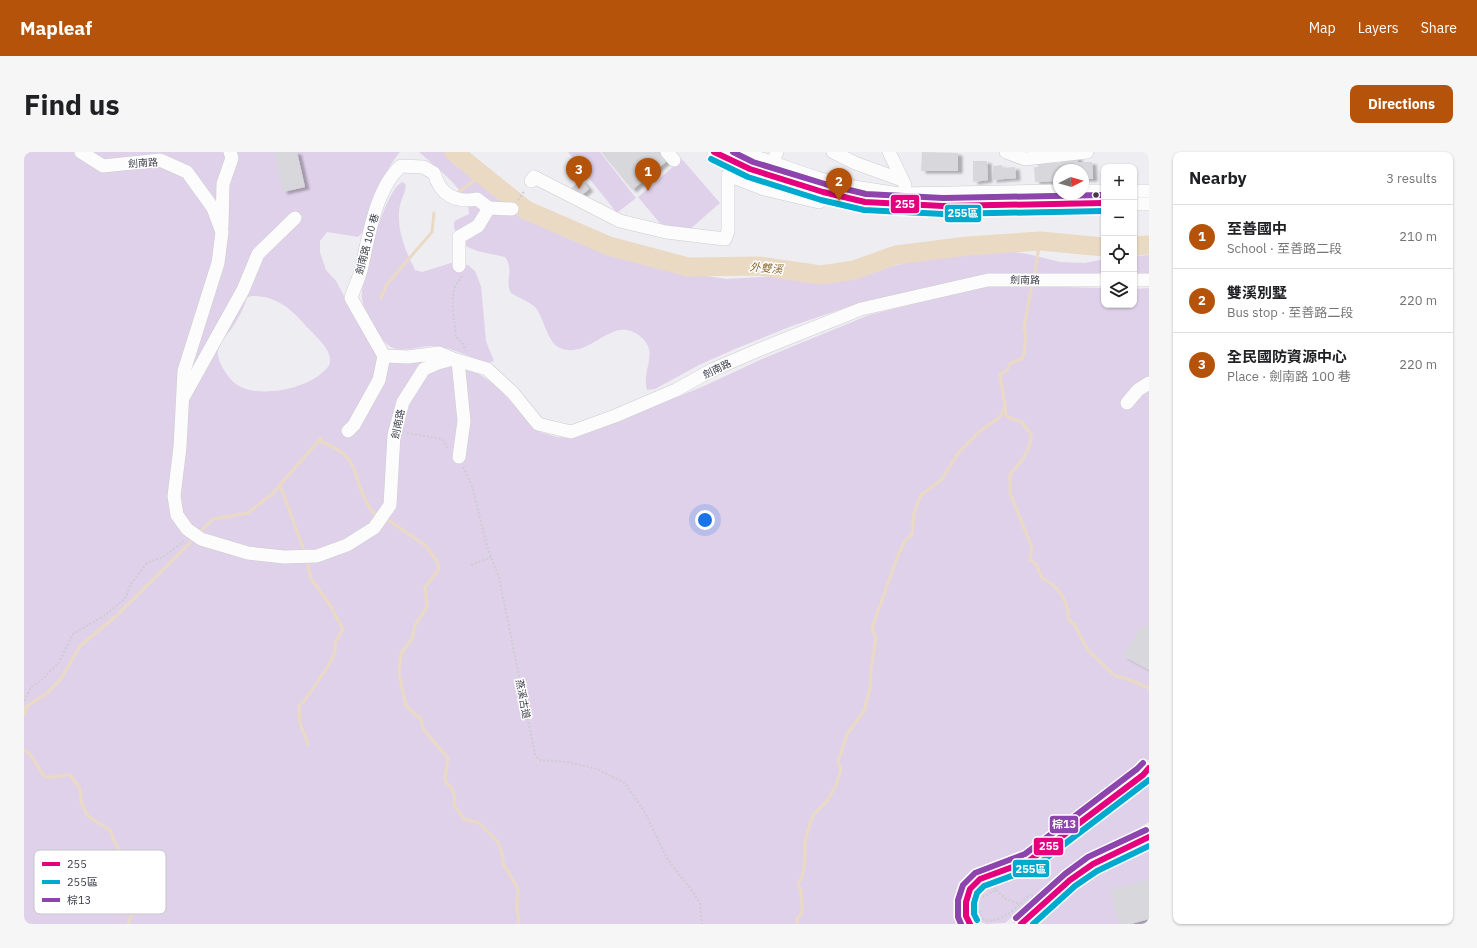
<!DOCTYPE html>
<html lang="en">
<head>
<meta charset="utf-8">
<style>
	body { margin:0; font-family:"IBM Plex Sans","Noto Sans TC",sans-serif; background:#f6f6f6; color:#202124 }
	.controls { position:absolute; right:12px; top:12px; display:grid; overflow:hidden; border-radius:8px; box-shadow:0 1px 3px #0004 }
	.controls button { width:36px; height:36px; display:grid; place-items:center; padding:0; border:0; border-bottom:1px solid #e0e0e0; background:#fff; color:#202124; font:20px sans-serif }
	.compass { position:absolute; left:1029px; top:12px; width:36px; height:36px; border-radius:50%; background:#fff; box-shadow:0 1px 3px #0004; rotate:85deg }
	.you { position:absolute; left:681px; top:368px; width:14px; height:14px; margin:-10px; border:3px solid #fff; border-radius:50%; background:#1a73e8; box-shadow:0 0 0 6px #1a73e833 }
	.badge { display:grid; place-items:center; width:26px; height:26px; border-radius:50%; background:#b45309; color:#fff; font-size:13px; font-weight:700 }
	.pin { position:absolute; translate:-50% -33px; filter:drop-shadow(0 1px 2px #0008) }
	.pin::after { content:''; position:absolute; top:21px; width:14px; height:12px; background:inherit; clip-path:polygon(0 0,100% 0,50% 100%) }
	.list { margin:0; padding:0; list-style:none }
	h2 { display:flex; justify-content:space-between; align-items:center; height:52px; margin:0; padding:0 16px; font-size:17px }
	h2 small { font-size:13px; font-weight:400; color:#757577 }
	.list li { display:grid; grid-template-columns:26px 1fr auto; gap:12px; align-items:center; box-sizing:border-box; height:64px; padding:0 16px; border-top:1px solid #e0e0e0 }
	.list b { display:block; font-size:15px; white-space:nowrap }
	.list p { margin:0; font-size:13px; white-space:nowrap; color:#757577 }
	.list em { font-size:13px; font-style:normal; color:#757577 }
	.icon { flex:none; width:22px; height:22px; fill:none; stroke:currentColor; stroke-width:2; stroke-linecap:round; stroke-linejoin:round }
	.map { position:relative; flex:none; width:1125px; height:772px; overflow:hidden; border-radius:8px }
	header { display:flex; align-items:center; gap:24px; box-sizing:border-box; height:56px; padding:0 20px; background:#b45309; color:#fff }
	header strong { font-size:19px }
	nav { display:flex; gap:22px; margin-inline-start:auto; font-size:14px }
	.intro { display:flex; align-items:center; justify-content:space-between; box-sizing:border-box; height:96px; padding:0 24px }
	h1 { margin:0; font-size:28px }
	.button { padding:10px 18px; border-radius:8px; background:#b45309; color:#fff; font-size:14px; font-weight:700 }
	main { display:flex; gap:24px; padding:0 24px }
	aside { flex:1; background:#fff; border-radius:8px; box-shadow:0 1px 3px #0004 }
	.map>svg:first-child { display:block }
</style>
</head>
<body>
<header>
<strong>Mapleaf</strong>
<nav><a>Map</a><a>Layers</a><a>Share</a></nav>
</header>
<div class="intro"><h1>Find us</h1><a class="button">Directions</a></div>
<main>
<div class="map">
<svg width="1125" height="772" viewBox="0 0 1125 772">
	<defs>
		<filter id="shadow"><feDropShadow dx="4.5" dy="2.5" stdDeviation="1" flood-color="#0004"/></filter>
	</defs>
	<rect width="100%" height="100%" fill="#eeeef2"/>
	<g fill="#e0d1ea" fill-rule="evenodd">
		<path d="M0 0H376C362 17 352 40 345 60 342 70 342 79 334 85L303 80 296 89V100L302 118 312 129 353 204 365 211 403 209 434 213 452 220 471 233 493 256 507 274 516 280 533 285 549 286 590 271 680 234 738 207 845 163 966 133 1080 136V153H1110V137L1125 136V607L1114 619 1001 704 955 722 939 772H0ZM227 144C250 143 267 156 281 173 289 182 307 196 306 209 306 214 303 216 300 219 282 237 237 246 215 234 208 230 204 224 200 218 197 213 193 205 194 199 195 190 205 181 210 173 215 165 220 156 223 146Z"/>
		<path d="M395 0H421L498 61 531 78 578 99 661 121 703 127 754 124 784 128 821 125 917 103 978 98 1004 102 1036 110 1061 111 1080 107V123L1024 124 832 152 768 174 711 197 675 213 631 237 623 238C617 219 635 201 618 186 588 159 568 209 536 196 523 191 520 165 511 155 504 149 495 146 487 141 480 129 491 119 481 105L453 99 439 93 430 76V71L432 68 445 62C446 39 411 15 395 0Z"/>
		<path d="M544 0H576L612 46 593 61Z"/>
		<path d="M658 7 696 51 664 79 639 75 614 45Z"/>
		<path d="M379 30 382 33C381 43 375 51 375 61 374 81 382 100 391 118L398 120 427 111 444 113 451 119 457 134 462 189 470 209 465 211 458 209C443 204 424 194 408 194 394 194 376 203 364 193 352 182 339 161 338 145 336 128 362 33 379 30Z"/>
		<path d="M1125 103V122L1110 123V104Z"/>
		<path d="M1125 619V670L1069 704 1014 743 981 771 962 772 957 770 951 762 953 743 958 739 976 733 987 722 1006 716 1047 686Z"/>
		<path d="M1125 690V772H1006L1065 720Z"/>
	</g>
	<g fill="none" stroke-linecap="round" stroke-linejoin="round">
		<g stroke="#eadac4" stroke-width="3">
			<path d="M432 42 459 22"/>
			<path d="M1010 125 1016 89"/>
			<path d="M357 146 363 132 408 80 410 61"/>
			<path d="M981 255 982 264 998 270 1007 282C1008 297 995 313 986 322V341L1008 396 1006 408 1012 412 1018 426C1031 432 1039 442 1043 455 1045 460 1043 464 1045 468L1051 473 1063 497 1091 524 1101 526 1125 536"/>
			<path d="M296 289C325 301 327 306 336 335 339 344 344 352 348 360L355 363"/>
			<path d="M256 333 281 401"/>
			<path d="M360 365 402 394 413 409 415 417 401 435 403 455 391 473 388 487 377 501 375 521 382 554 397 567 399 577 424 606 421 625 422 631C431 637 431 644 430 653L440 667 455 671 473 689 478 700 479 711 494 737 493 757 495 767 494 772"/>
			<path d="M175 381 189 367 224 361 248 342 297 286"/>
			<path d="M0 556 22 542 36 528 56 494 91 465 170 387"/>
			<path d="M0 563 4 554"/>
			<path d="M283 593V588L276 572 275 554 280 549 301 519 311 501V491L319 477 304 450 287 427 283 408"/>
			<path d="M0 598 6 602 20 624C28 628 37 622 46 623L56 636 57 650 64 664 87 679 89 687 98 703 104 733 108 740V762L104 772"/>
			<path d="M773 772V767L778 761 777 738 774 733 779 722 781 706V689L787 669 790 662 803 649 812 634 817 617 814 610 823 582 840 559 846 536 847 517 852 486 848 476 874 403 881 389 888 382 890 361 897 343 918 327 935 300 955 280 976 265 981 254 976 222 983 218 987 211 998 207 1000 202 1002 184 1000 176 1008 132"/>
		</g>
		<g stroke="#eadac4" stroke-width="19">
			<path d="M430 0 502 58 585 94 664 115 736 114 797 123 830 118 872 103 943 94 1016 89 1080 95"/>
			<path d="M1110 94 1125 93"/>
		</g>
	</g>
	<g fill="#d7d7dc" filter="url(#shadow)">
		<path d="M250 0H273L281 35 259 40Z"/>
		<path d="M577 0H637L644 8 608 38Z"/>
		<path d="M898 0 934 1V19H897Z"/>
		<path d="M1054 5V10H1068L1069 27H1059V18H1036L1035 6Z"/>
		<path d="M949 9H963L964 28 949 30Z"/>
		<path d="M1014 9 1035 11V29L1011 30 1010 15H1014Z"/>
		<path d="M978 13 979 16 991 15 992 26 968 28 969 14Z"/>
		<path d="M557 28 565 37 554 46 546 37Z"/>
		<path d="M1117 474H1125V518L1099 504Z"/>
		<path d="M1125 727V767L1107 772H1095L1086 738Z"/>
	</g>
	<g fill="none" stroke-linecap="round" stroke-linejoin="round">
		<defs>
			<g id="minor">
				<path d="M57 0 79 14 136 8 163 20 189 56 198 80 194 111 160 219 156 295 150 344 153 363 163 377 177 387 224 401 260 405 293 404 323 393 350 376 366 353 370 283 379 250 400 217 414 211 429 207 463 217 489 241 514 272 547 280 591 264 652 238 688 218 737 197 837 157 964 128H1080"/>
				<path d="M643 0 650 8"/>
				<path d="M690 0 726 17 799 40 841 50 919 54 1080 51"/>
				<path d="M717 0 793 26 824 34 875 42 1035 39"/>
				<path d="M809 0 831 11 878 28"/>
				<path d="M865 0 881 33"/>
				<path d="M982 0 1001 7 1063 0"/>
				<path d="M748 11 753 0"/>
				<path d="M507 29 510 25 596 69 642 80 701 87 704 79V23L740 37 795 50 799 40"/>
				<path d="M1059 39H1080"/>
				<path d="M1110 39H1125"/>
				<path d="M1110 52H1125"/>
				<path d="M465 56 488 57"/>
				<path d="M198 74 199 32 208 6 206 0"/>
				<path d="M1110 128H1125"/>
				<path d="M429 207 415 201 384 205 360 204 327 146C330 136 336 125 338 114 345 83 352 36 377 14L399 15 410 21C416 43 432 51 453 47L465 56 454 74 435 85V114"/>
				<path d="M434 209 440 269 435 305"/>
				<path d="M160 244 219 138 234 102 271 66"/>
				<path d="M1103 251 1114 238 1125 231"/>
				<path d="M324 279 330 273 355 228 360 204"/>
				<path d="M946 772 942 764V750L946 737 956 727 1005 709 1119 623 1125 616"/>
				<path d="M997 772 1046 728 1069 712 1125 685"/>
			</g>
		</defs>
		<use href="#minor" stroke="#ccccd0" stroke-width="14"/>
		<g stroke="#cccdd2" stroke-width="2" stroke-dasharray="2 2" stroke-linecap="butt">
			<path d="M494 48 501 38"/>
			<path d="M438 124C436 128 432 131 431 135 426 147 431 172 432 185L438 190 442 199"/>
			<path d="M383 281 418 287 424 297"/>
			<path d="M439 315 448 334 463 394 475 426 511 602 515 608 543 610 573 617 601 631 620 659 644 708 666 736 676 751 678 772"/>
			<path d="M447 413 467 405"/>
			<path d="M0 549 7 535 19 527 22 523 34 512 49 482 80 464 97 450 102 445 106 433 123 411 139 405 160 389"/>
			<path d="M972 738 982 747 996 752"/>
			<path d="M955 747 972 738 970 734"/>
			<path d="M955 759 960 768C979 772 994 753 1007 742L1010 746"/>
		</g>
		<use href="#minor" stroke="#fcfcfd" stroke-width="13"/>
		<defs>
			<g id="bus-1">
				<path d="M690 0 726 17 799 40 841 50 919 54 1080 51"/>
				<path d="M946 772 942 764V750L946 737 956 727 1005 709 1119 623 1125 616"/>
				<path d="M997 772 1046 728 1069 712 1125 685"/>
			</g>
			<g id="bus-2">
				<path d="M687 7 724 25 797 48 840 58 919 62 1080 59"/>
				<path d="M953 768 950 762V751L953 741 960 734 1009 716 1125 628"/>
				<path d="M1009 772 1051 734 1073 719 1125 694"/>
			</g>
			<g id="bus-3">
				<path d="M709 0 729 10 801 32 842 42 919 46 1080 43"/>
				<path d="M992 766 1041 722 1064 705 1122 678"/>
				<path d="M937 772 934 765V748L939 733 951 721 1001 702 1113 617 1119 611"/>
			</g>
		</defs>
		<use href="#bus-1" stroke="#fff" stroke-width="9"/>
		<use href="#bus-2" stroke="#fff" stroke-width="9"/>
		<use href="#bus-3" stroke="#fff" stroke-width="9"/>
		<use href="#bus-1" stroke="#e5007d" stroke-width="6"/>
		<use href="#bus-2" stroke="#00a9ce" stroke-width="6"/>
		<use href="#bus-3" stroke="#8e44ad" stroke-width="6"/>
	</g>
	<circle fill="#3b3d48" stroke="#fff" stroke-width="1.5" cx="1072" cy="43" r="3.5"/>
	<g text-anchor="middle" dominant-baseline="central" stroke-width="3" stroke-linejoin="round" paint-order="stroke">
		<g font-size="10" fill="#3b3d48" stroke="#fff">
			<text transform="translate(119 11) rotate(-4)">劍南路</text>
			<text transform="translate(343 92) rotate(-75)">劍南路 100 巷</text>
			<text transform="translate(1001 128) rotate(1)">劍南路</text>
			<text transform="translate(693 217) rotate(-26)">劍南路</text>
			<text transform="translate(374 272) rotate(-78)">劍南路</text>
			<text transform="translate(499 547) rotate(79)">燕溪古道</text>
		</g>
		<g font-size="11" font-style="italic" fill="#916e39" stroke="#fff">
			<text transform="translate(742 116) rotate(5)">外雙溪</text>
		</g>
	</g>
	<rect x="10" y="698" width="132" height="64" rx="6" fill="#fff" stroke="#c4c5c8" stroke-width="1"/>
	<rect x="18" y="710" width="18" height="4" fill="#e5007d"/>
	<rect x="18" y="728" width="18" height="4" fill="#00a9ce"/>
	<rect x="18" y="746" width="18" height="4" fill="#8e44ad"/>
	<g font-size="11" fill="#3b3d48">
		<text x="43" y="716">255</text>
		<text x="43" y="734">255區</text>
		<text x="43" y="752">棕13</text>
	</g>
	<g stroke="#fff" stroke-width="1.5">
		<rect x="866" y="42" width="30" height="20" rx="4" fill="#e5007d"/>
		<rect x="920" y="52" width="38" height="19" rx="4" fill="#00a9ce"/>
		<rect x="1025" y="663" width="30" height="19" rx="4" fill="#8e44ad"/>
		<rect x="1009" y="685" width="31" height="19" rx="4" fill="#e5007d"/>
		<rect x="988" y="707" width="38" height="19" rx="4" fill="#00a9ce"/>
	</g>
	<g font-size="11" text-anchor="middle" font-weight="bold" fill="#fff">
		<text x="881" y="56">255</text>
		<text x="939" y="65">255區</text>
		<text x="1040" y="676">棕13</text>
		<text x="1025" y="698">255</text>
		<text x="1007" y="721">255區</text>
	</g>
</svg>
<div class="controls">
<button>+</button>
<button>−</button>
<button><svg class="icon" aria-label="locate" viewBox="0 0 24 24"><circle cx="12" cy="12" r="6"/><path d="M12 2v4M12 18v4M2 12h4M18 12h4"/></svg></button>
<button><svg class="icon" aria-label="layers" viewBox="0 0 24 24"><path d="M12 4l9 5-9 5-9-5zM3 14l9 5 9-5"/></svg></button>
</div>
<svg class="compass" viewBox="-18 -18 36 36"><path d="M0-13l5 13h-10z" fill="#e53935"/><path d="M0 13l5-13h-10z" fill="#757577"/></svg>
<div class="you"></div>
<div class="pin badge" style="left:624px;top:39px">1</div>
<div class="pin badge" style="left:815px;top:49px">2</div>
<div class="pin badge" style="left:555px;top:37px">3</div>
</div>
<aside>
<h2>Nearby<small>3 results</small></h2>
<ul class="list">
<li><span class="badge">1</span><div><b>至善國中</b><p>School · 至善路二段</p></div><em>210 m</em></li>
<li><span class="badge">2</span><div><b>雙溪別墅</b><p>Bus stop · 至善路二段</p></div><em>220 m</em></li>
<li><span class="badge">3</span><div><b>全民國防資源中心</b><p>Place · 劍南路 100 巷</p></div><em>220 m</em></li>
</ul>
</aside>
</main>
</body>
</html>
